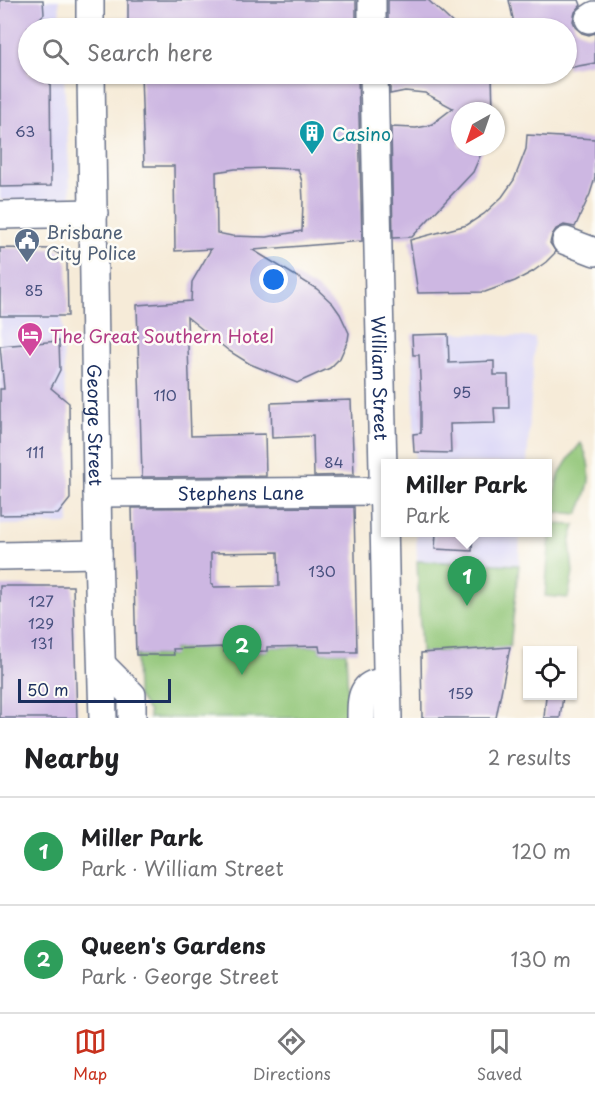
<!DOCTYPE html>
<html lang="en">
<head>
<meta charset="utf-8">
<style>
	body { margin:0; font-family:"Playpen Sans",sans-serif; background:#f2f2f2; color:#202124 }
	.controls { position:absolute; right:18px; bottom:18px; display:grid; overflow:hidden; border-radius:0px; box-shadow:0 2px 4px #0004 }
	.controls button { width:54px; height:54px; display:grid; place-items:center; padding:0; border:0; border-bottom:2px solid #e0e0e0; background:#fff; color:#202124; font:30px sans-serif }
	.compass { position:absolute; left:451px; top:102px; width:54px; height:54px; border-radius:50%; background:#fff; box-shadow:0 2px 4px #0004; rotate:220deg }
	.scale { position:absolute; left:18px; bottom:15px; width:153px; box-sizing:border-box; padding-left:6px; border:3px solid #1b2f5e; border-top:0; font-size:16px; line-height:21px; white-space:nowrap; color:#1b2f5e; -webkit-text-stroke:4px #fdfcf7; paint-order:stroke }
	.you { position:absolute; left:274px; top:280px; width:21px; height:21px; margin:-15px; border:4px solid #fff; border-radius:50%; background:#1a73e8; box-shadow:0 0 0 9px #1a73e833 }
	.badge { display:grid; place-items:center; width:39px; height:39px; border-radius:50%; background:#c8321e; color:#fff; font-size:20px; font-weight:700 }
	.pin { position:absolute; translate:-50% -50px; filter:drop-shadow(0 2px 3px #0008) }
	.pin::after { content:''; position:absolute; top:32px; width:21px; height:18px; background:inherit; clip-path:polygon(0 0,100% 0,50% 100%) }
	.popup { position:absolute; left:381px; top:459px; width:171px; height:78px; box-sizing:border-box; display:grid; place-content:center; border-radius:0px; background:#fff; filter:drop-shadow(0 2px 4px #0005); font-size:20px; white-space:nowrap; color:#757577 }
	.popup b { font-size:22px; color:#202124 }
	.popup::after { content:''; position:absolute; left:50%; top:100%; margin-left:-12px; border:12px solid transparent; border-top-color:#fff }
	.list { margin:0; padding:0; list-style:none }
	h2 { display:flex; justify-content:space-between; align-items:center; height:78px; margin:0; padding:0 24px; font-size:26px }
	h2 small { font-size:20px; font-weight:400; color:#757577 }
	.list li { display:grid; grid-template-columns:39px 1fr auto; gap:18px; align-items:center; box-sizing:border-box; height:108px; padding:0 24px; border-top:2px solid #e0e0e0 }
	.list b { display:block; font-size:22px; white-space:nowrap }
	.list p { margin:0; font-size:20px; white-space:nowrap; color:#757577 }
	.list em { font-size:20px; font-style:normal; color:#757577 }
	.icon { flex:none; width:33px; height:33px; fill:none; stroke:currentColor; stroke-width:2; stroke-linecap:round; stroke-linejoin:round }
	.map { position:relative; flex:none; width:595px; height:718px; overflow:hidden }
	.search { position:absolute; background:#fff; box-shadow:0 2px 4px #0004; left:18px; right:18px; top:18px; height:66px; display:flex; align-items:center; gap:15px; box-sizing:border-box; padding:0 21px; border-radius:33px; color:#757577; font-size:22px }
	.sheet { height:294px; background:#fff }
	nav { display:flex; justify-content:space-around; align-items:center; box-sizing:border-box; height:84px; border-top:2px solid #e0e0e0; background:#fff; font-size:16px; color:#757577 }
	nav a { display:grid; justify-items:center; gap:3px }
	nav .on { color:#c8321e }
	.map>svg:first-child { display:block }
</style>
</head>
<body>
<div class="map">
<svg width="595" height="718" viewBox="0 0 595 718">
	<rect width="100%" height="100%" fill="#fdfcf7"/>
	<filter id="ink" filterUnits="userSpaceOnUse"><feTurbulence type="fractalNoise" baseFrequency=".0167" numOctaves="2"/><feDisplacementMap in="SourceGraphic" scale="12" xChannelSelector="R" yChannelSelector="G"/><feConvolveMatrix kernelMatrix="1 2 1 2 8 2 1 2 1" color-interpolation-filters="sRGB"/></filter>
	<filter id="wash" filterUnits="userSpaceOnUse"><feTurbulence type="fractalNoise" baseFrequency=".008" numOctaves="4" result="noise"/><feDisplacementMap in="SourceGraphic" scale="24" xChannelSelector="R" yChannelSelector="G"/><feGaussianBlur stdDeviation="1.35" result="paint"/><feColorMatrix in="noise" values="0 0 0 0 0 0 0 0 0 0 0 0 0 0 0 0 0 1.4 0 .05"/><feComposite in="paint" operator="in"/></filter>
	<g filter="url(#wash)">
		<rect width="100%" height="100%" fill="#f6ebd8"/>
		<g fill="#dad6f7">
			<path d="M0 0H59L61 28H28V74H64L71 200H0Z"/>
			<path d="M60 250 69 524 0 525V252Z"/>
			<path d="M451 332 535 338 527 463H415L412 334Z"/>
			<path d="M416 533H520L519 565 417 561Z"/>
		</g>
		<g fill="#92c678" stroke="#567a6b" stroke-width="1.5">
			<path d="M581 443C595 470 590 488 578 514L553 512C554 479 560 468 581 443Z"/>
			<path d="M551 524 575 525 570 543 573 573 568 598 545 596Z"/>
			<path d="M417 561 519 565 510 647 421 653Z"/>
			<path d="M319 646 320 652H346L349 718H149V712L137 695 136 655H173V649L224 647 225 652 267 651V647Z"/>
		</g>
		<g id="blocks">
			<g fill="#cdb7e2" fill-rule="evenodd">
				<path d="M0 0H43L44 14 30 28H28V74H50L51 186 0 187Z"/>
				<rect x="128" y="0" width="228" height="28"/>
				<path d="M388 0H428L458 28H388Z"/>
				<path d="M509 0H579L581 5 575 12 573 21 576 28 582 33 589 35 595 33V63L567 68V28H515Z"/>
				<path d="M141 74H358L362 241 253 250 317 289 333 304 340 314 349 333 348 340 340 358 330 368 297 383 250 364 229 351 187 317 191 436 265 434 266 476 142 477 137 305 191 301 192 282 211 249 175 251 174 166H144ZM268 168 298 169 302 182 303 201 302 231 267 237 232 236 217 233 216 172 235 169Z"/>
				<path d="M390 74H492L493 111H460V147H484L473 172 412 237 393 238 391 127 416 128 427 126 432 124 453 108 425 93 405 91 390 94Z"/>
				<path d="M527 135 595 139V178L590 194 575 227 564 225 556 229 552 235 550 243 556 252 546 262 532 272 515 281 485 292 418 293 410 240 467 225 484 214 502 197 514 180 526 149Z"/>
				<path d="M0 248 51 249 64 257 67 263 68 316H0Z"/>
				<path d="M448 334 449 363 494 361V375H508L509 408H494L495 423 450 424 451 453 414 452 413 434 421 433V400L419 355H413L412 335Z"/>
				<path d="M59 341 60 370 51 388 69 403 70 499 58 514 0 515V389H4L0 346Z"/>
				<path d="M351 400 354 475 314 476 313 436 272 438 271 403Z"/>
				<path d="M354 507 357 652H320L319 646 267 647V651L224 652V647L173 649 174 655H136L132 508ZM278 552 279 586 213 587V584H211V553Z"/>
				<path d="M436 532H473L472 551 435 549Z"/>
				<path d="M0 586H73L77 718H0Z"/>
				<path d="M510 647 496 718H422L421 653Z"/>
				<path d="M546 696H563L560 718H544Z"/>
			</g>
		</g>
	</g>
	<g filter="url(#ink)">
		<use href="#blocks" fill-opacity="0" stroke="#687189" stroke-width="1.5"/>
		<g fill="none" stroke-linecap="round" stroke-linejoin="round">
			<defs>
				<g id="minor">
					<path d="M90 0V28"/>
					<path d="M372 0V28"/>
					<path d="M589 19 595 15"/>
					<path id="s1" d="M91 74 98 554 103 718"/>
					<path id="s2" d="M374 74 383 470 388 718"/>
					<path d="M0 215 94 213"/>
					<path d="M566 241 595 252"/>
					<path id="s3" d="M97 493 384 491"/>
					<path d="M0 556 98 554"/>
					<path d="M102 665 132 695V718"/>
					<path d="M361 718C361 698 361 681 387 683"/>
				</g>
			</defs>
			<use href="#minor" stroke="#687189" stroke-width="30"/>
			<use href="#minor" stroke="#fff" stroke-width="27"/>
		</g>
	</g>
	<defs>
		<symbol id="building-pin" viewBox="-11 -11 22 30"><path d="M0 17L-7.5 6A9.5 9.5 0 1 1 7.5 6Z" fill="#0f9aa8" stroke="#fdfcf7"/><path d="M-4-6H4V6H1V3H-1V6H-4ZM-2.5-4.3h1.7v1.8h-1.7ZM.8-4.3h1.7v1.8H.8ZM-2.5-1h1.7V.8h-1.7ZM.8-1h1.7V.8H.8Z" fill="#fff"/></symbol>
		<symbol id="civic-pin" viewBox="-11 -11 22 30"><path d="M0 17L-7.5 6A9.5 9.5 0 1 1 7.5 6Z" fill="#5c6f8a" stroke="#fdfcf7"/><path d="M-.6-6.5H3V-4.5H.6V-3L4-1V1h2V6H-6V1h2V-1L-.6-3ZM-1.2 2.5V6h2.4V2.5Z" fill="#fff"/></symbol>
		<symbol id="hotel-pin" viewBox="-11 -11 22 30"><path d="M0 17L-7.5 6A9.5 9.5 0 1 1 7.5 6Z" fill="#d1479c" stroke="#fdfcf7"/><path d="M-6-4.5h1.5V1H6V5H4.5V3h-9V5H-6ZM-4 0a1.8 1.8 0 1 1 3.6 0ZM.5 0V-2.5h3Q6-2.5 6 0Z" fill="#fff"/></symbol>
	</defs>
	<g fill-rule="evenodd">
		<use href="#building-pin" x="297" y="118" width="30" height="40"/>
		<use href="#civic-pin" x="12" y="226" width="30" height="40"/>
		<use href="#hotel-pin" x="15" y="320" width="30" height="40"/>
	</g>
	<g text-anchor="middle" dominant-baseline="central" stroke-width="5" stroke-linejoin="round" paint-order="stroke">
		<g font-size="15" fill="#48517f">
			<text x="25" y="130">63</text>
			<text x="34" y="289">85</text>
			<text x="462" y="391">95</text>
			<text x="165" y="394">110</text>
			<text x="35" y="451">111</text>
			<text x="334" y="461">84</text>
			<text x="322" y="570">130</text>
			<text x="41" y="600">127</text>
			<text x="41" y="622">129</text>
			<text x="42" y="642">131</text>
			<text x="461" y="692">159</text>
		</g>
		<g font-size="18" fill="#0d838f" stroke="#fdfcf7" text-anchor="start">
			<text x="332" y="133">Casino</text>
		</g>
		<g font-size="18" fill="#4e5e75" stroke="#fdfcf7" text-anchor="start">
			<text x="46" y="231">Brisbane<tspan x="46" dy="21">City Police</tspan></text>
		</g>
		<g font-size="18" fill="#b23c85" stroke="#fdfcf7" text-anchor="start">
			<text x="50" y="335">The Great Southern Hotel</text>
		</g>
		<g font-size="18" fill="#1b2f5e" stroke="#fdfcf7">
			<text stroke="none"><textPath href="#s2" startOffset="304">William Street</textPath></text>
			<text stroke="none"><textPath href="#s1" startOffset="351">George Street</textPath></text>
			<text stroke="none"><textPath href="#s3" startOffset="144">Stephens Lane</textPath></text>
		</g>
	</g>
</svg>
<div class="controls">
<button><svg class="icon" aria-label="locate" viewBox="0 0 24 24"><circle cx="12" cy="12" r="6"/><path d="M12 2v4M12 18v4M2 12h4M18 12h4"/></svg></button>
</div>
<svg class="compass" viewBox="-18 -18 36 36"><path d="M0-13l5 13h-10z" fill="#e53935"/><path d="M0 13l5-13h-10z" fill="#757577"/></svg>
<div class="scale">50 m</div>
<div class="you"></div>
<div class="pin badge" style="left:467px;top:606px;background:#2e9e5b">1</div>
<div class="popup"><b>Miller Park</b>Park</div>
<div class="pin badge" style="left:242px;top:675px;background:#2e9e5b">2</div>
<div class="search"><svg class="icon" aria-label="search" viewBox="0 0 24 24"><circle cx="10" cy="10" r="6"/><path d="M15 15l6 6"/></svg>Search here</div>
</div>
<section class="sheet">
<h2>Nearby<small>2 results</small></h2>
<ul class="list">
<li><span class="badge" style="background:#2e9e5b">1</span><div><b>Miller Park</b><p>Park · William Street</p></div><em>120 m</em></li>
<li><span class="badge" style="background:#2e9e5b">2</span><div><b>Queen's Gardens</b><p>Park · George Street</p></div><em>130 m</em></li>
</ul>
</section>
<nav>
<a class="on"><svg class="icon" aria-label="map" viewBox="0 0 24 24"><path d="M3 6l6-2 6 2 6-2v14l-6 2-6-2-6 2zM9 4v14M15 6v14"/></svg>Map</a>
<a><svg class="icon" aria-label="directions" viewBox="0 0 24 24"><path d="M12 3l9 9-9 9-9-9zM9 14v-3h6M13 9l2 2-2 2"/></svg>Directions</a>
<a><svg class="icon" aria-label="saved" viewBox="0 0 24 24"><path d="M7 4h10v16l-5-4-5 4z"/></svg>Saved</a>
</nav>
</body>
</html>
